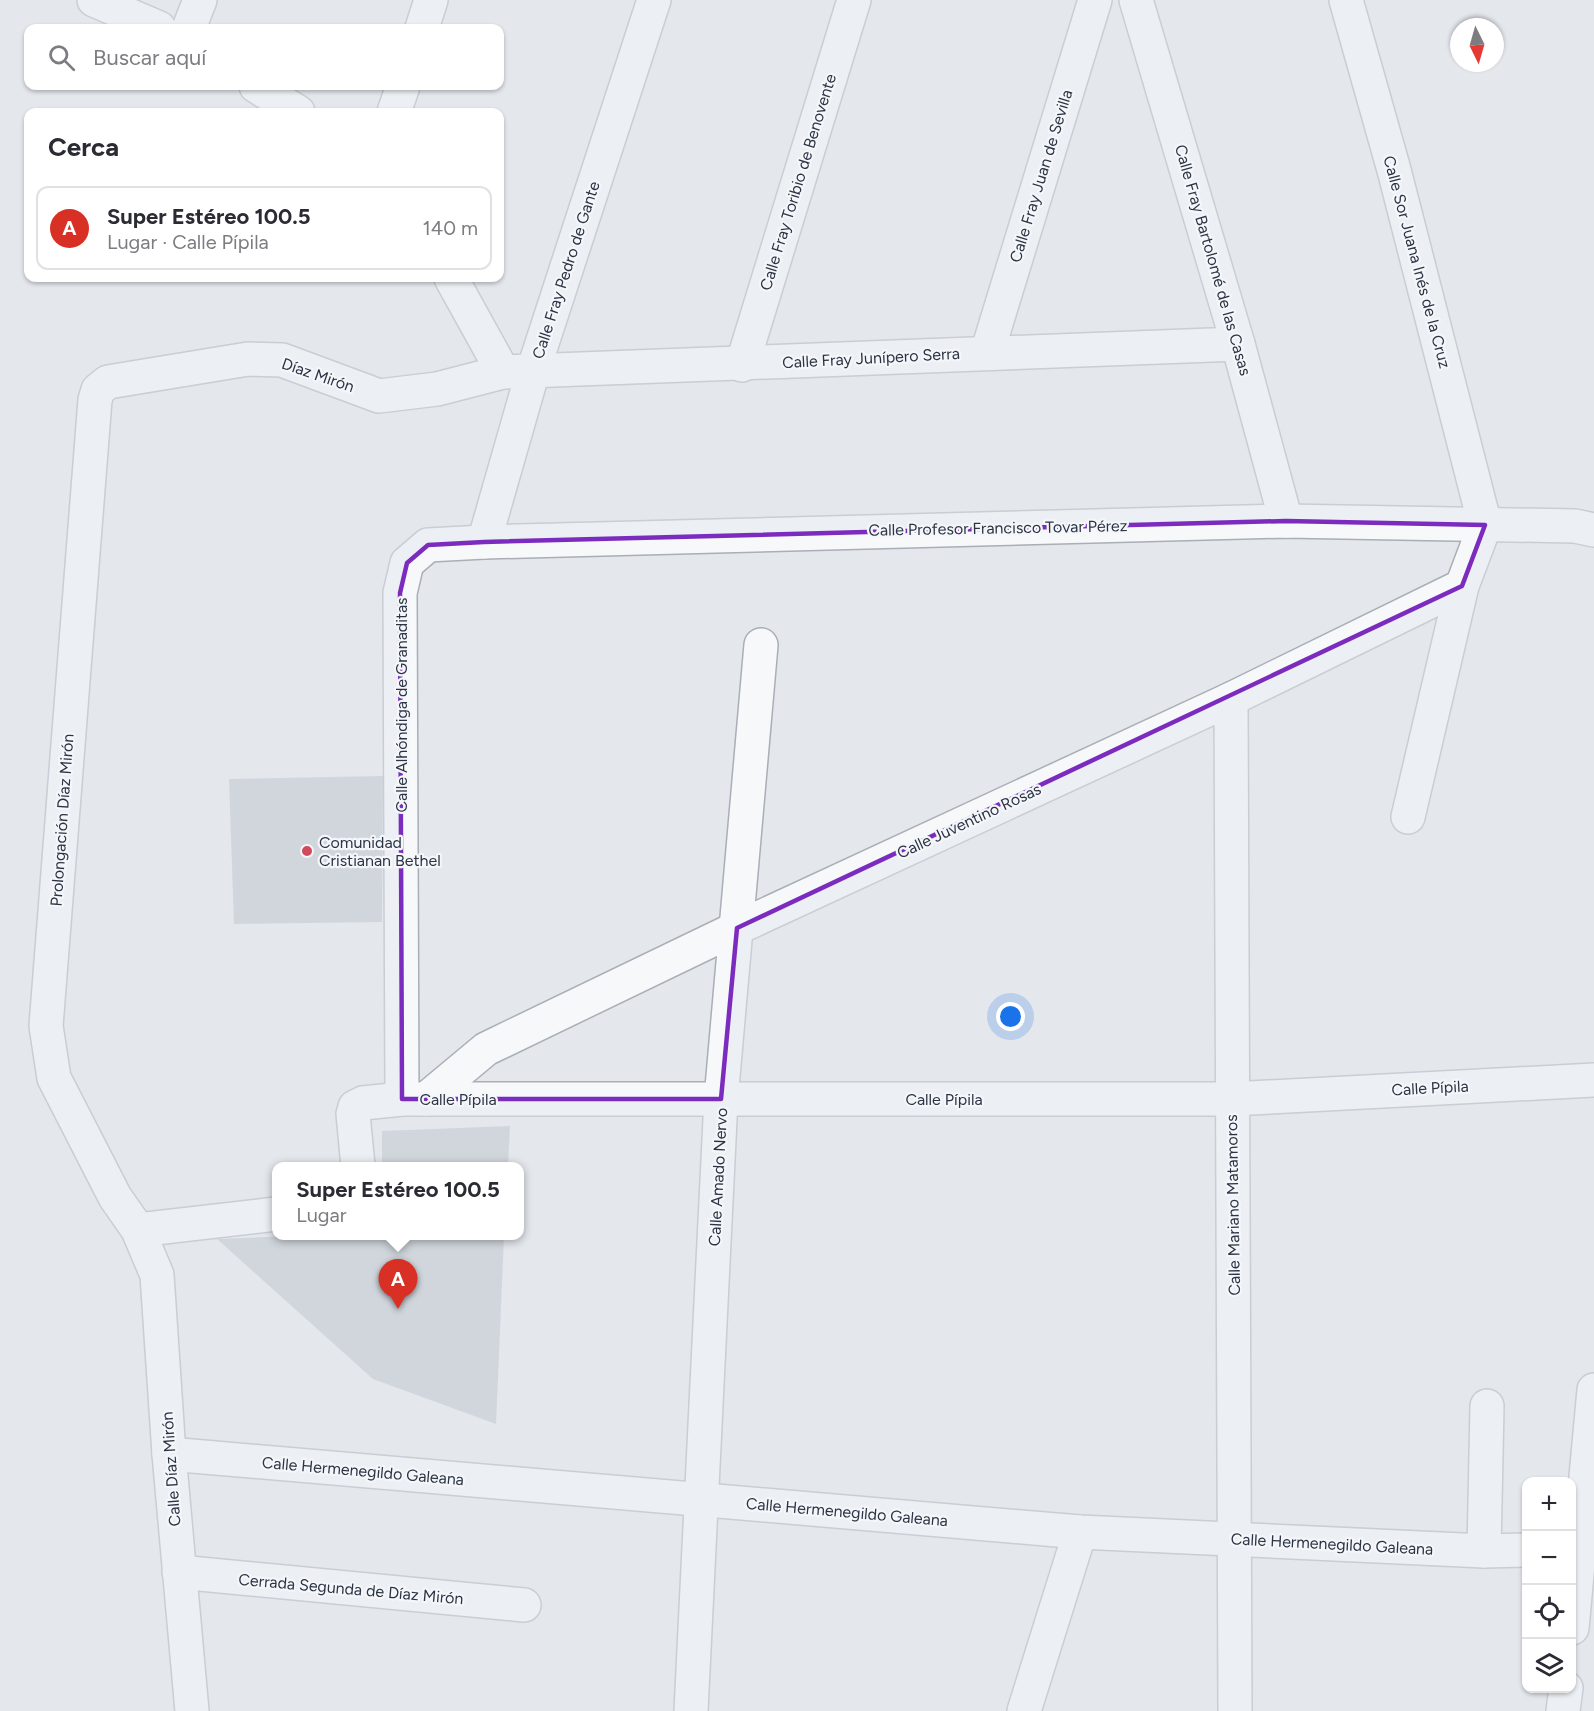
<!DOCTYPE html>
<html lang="es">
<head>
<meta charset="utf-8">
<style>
	body { margin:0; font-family:Figtree,sans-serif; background:#f2f2f3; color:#2b2b33 }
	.controls { position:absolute; right:18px; bottom:18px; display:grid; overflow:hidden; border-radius:12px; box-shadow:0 2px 4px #0004 }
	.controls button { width:54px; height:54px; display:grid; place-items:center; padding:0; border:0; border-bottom:2px solid #e1e1e2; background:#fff; color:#2b2b33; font:30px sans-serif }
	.compass { position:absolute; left:1450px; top:18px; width:54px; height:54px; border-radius:50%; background:#fff; box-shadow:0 2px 4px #0004; rotate:175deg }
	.you { position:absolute; left:1011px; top:1017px; width:21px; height:21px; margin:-15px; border:4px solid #fff; border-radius:50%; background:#1a73e8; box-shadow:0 0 0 9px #1a73e833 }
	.badge { display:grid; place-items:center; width:39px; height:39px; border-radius:50%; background:#d93025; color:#fff; font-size:20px; font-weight:700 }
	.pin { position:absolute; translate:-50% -50px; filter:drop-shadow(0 2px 3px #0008) }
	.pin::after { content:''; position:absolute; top:32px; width:21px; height:18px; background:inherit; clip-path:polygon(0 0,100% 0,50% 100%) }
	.popup { position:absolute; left:272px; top:1162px; width:252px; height:78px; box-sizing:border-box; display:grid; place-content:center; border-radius:12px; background:#fff; filter:drop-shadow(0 2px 4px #0005); font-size:20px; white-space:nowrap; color:#7c7c81 }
	.popup b { font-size:22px; color:#2b2b33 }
	.popup::after { content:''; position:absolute; left:50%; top:100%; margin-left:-12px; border:12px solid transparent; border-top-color:#fff }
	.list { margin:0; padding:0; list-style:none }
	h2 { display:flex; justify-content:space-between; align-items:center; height:78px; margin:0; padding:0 24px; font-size:26px }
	h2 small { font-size:20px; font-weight:400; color:#7c7c81 }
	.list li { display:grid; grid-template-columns:39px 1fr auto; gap:18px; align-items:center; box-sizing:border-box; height:84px; margin:0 12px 12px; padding:0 12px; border:2px solid #e1e1e2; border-radius:12px }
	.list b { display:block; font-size:22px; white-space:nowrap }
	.list p { margin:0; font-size:20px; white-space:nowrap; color:#7c7c81 }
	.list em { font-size:20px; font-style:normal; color:#7c7c81 }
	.icon { flex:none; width:33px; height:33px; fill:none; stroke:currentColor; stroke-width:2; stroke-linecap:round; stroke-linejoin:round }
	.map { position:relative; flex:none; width:1594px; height:1711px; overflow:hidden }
	.search { position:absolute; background:#fff; box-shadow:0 2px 4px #0004; left:24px; top:24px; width:480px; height:66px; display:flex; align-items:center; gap:15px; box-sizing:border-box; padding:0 21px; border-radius:12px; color:#7c7c81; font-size:22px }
	.panel { position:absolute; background:#fff; box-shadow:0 2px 4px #0004; left:24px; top:108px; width:480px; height:174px; border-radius:12px }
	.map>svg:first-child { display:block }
</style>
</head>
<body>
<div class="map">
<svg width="1594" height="1711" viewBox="0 0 1594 1711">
	<rect width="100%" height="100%" fill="#e4e7ec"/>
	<g fill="#bbc0ca">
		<path d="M383 776 382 922 234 924 229 779Z"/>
		<path d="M510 1126 508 1166H382V1131Z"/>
		<path d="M289 1236H504L496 1424 373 1379 217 1239Z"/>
	</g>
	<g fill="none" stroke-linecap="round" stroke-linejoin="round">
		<defs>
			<g id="minor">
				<path d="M94 0 159 28"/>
				<path d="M1136 0 1238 344 1286 521"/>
				<path d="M189 28 200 0"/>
				<path d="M422 28 431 0"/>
				<path d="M256 86 298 112"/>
				<path d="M394 112 403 86"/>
				<path d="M451 278 503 372"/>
				<path d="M987 353 1095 0"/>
				<path d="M742 365 854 0"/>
				<path d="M484 542 533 371 654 0"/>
				<path d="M1231 699 1235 1711"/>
				<path d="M1408 817 1462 586"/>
				<path d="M402 1099 400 593 407 563 428 545 484 542 1286 521 1575 526 1594 530"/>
				<path d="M426 1099 486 1049 737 928 1231 699 1462 586 1485 525 1394 170 1346 0"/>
				<path d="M358 1166 353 1114 355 1107 363 1103 402 1099H1231L1594 1080"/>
				<path d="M138 1230 276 1214"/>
				<path d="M169 1454 1080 1532 1484 1551 1526 1550"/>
				<path d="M1484 1551 1487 1406"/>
				<path d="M179 1572 524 1605"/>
				<path d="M1572 1628 1594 1390"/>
				<path d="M192 1711 169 1454 157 1275 138 1230 115 1197 54 1078 46 1026 95 400 98 390 108 382 248 359 282 360 379 396 437 389 503 372 1238 344"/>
				<path d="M691 1711 721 1099 761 645"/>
				<path d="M1024 1711 1080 1532"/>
				<path d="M1563 1711 1566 1688"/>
			</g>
		</defs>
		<use href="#minor" stroke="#a9aeb7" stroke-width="36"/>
		<use href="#minor" stroke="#f7f8fa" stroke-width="33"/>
	</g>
	<path d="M0 0H1594V1711H0ZM1286 521 1485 525 1462 586 737 928 721 1099H402L400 593 407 563 428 545 484 542Z" fill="#e4e7ec" fill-opacity=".55" fill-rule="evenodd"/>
	<path fill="none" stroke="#7b2cbf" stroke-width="4.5" stroke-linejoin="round" d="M1286 521 1485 525 1462 586 737 928 721 1099H402L400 593 407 563 428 545 484 542Z"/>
	<circle fill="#d1495b" stroke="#f4f6f9" stroke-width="2" cx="307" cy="851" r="6"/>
	<g text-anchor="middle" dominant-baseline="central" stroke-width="4.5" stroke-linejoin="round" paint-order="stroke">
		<g font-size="16" fill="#2b3445" stroke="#f4f6f9">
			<text transform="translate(1041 176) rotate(-73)">Calle Fray Juan de Sevilla</text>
			<text transform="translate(798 182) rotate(-73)">Calle Fray Toribio de Benovente</text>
			<text transform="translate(1213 260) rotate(74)">Calle Fray Bartolomé de las Casas</text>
			<text transform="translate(1417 262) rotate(75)">Calle Sor Juana Inés de la Cruz</text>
			<text transform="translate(566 270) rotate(-72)">Calle Fray Pedro de Gante</text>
			<text transform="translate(871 358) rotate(-3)">Calle Fray Junípero Serra</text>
			<text transform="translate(318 375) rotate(19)">Díaz Mirón</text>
			<text transform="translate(998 528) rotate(-1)">Calle Profesor Francisco Tovar Pérez</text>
			<text transform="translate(401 705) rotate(-90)">Calle Alhóndiga de Granaditas</text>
			<text transform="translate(62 820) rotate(-86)">Prolongación Díaz Mirón</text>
			<text transform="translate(969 821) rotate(-25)">Calle Juventino Rosas</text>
			<text transform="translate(1430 1088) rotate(-3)">Calle Pípila</text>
			<text x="458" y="1099">Calle Pípila</text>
			<text x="944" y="1099">Calle Pípila</text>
			<text transform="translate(718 1177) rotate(-87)">Calle Amado Nervo</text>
			<text transform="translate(1233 1205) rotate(-91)">Calle Mariano Matamoros</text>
			<text transform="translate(171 1469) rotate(-94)">Calle Díaz Mirón</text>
			<text transform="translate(363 1471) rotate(5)">Calle Hermenegildo Galeana</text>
			<text transform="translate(847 1512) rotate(5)">Calle Hermenegildo Galeana</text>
			<text transform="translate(1332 1544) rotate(3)">Calle Hermenegildo Galeana</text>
			<text transform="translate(351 1589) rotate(5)">Cerrada Segunda de Díaz Mirón</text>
		</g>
		<g font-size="16" fill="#2b3445" stroke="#f4f6f9" text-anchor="start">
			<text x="319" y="842">Comunidad<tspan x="319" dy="18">Cristianan Bethel</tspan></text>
		</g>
	</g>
</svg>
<div class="controls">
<button>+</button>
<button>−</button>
<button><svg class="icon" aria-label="locate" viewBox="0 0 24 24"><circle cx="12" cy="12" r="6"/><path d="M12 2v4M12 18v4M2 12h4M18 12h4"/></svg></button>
<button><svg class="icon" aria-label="layers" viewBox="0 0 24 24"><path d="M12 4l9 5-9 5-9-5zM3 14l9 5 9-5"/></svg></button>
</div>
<svg class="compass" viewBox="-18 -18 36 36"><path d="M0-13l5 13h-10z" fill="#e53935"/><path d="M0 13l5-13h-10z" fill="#7c7c81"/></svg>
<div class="you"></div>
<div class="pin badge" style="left:398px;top:1309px">A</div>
<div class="popup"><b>Super Estéreo 100.5</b>Lugar</div>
<div class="search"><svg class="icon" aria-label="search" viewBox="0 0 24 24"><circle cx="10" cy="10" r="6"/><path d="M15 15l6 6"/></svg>Buscar aquí</div>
<section class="panel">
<h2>Cerca<small></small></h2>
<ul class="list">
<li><span class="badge">A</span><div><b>Super Estéreo 100.5</b><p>Lugar · Calle Pípila</p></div><em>140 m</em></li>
</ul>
</section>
</div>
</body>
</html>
